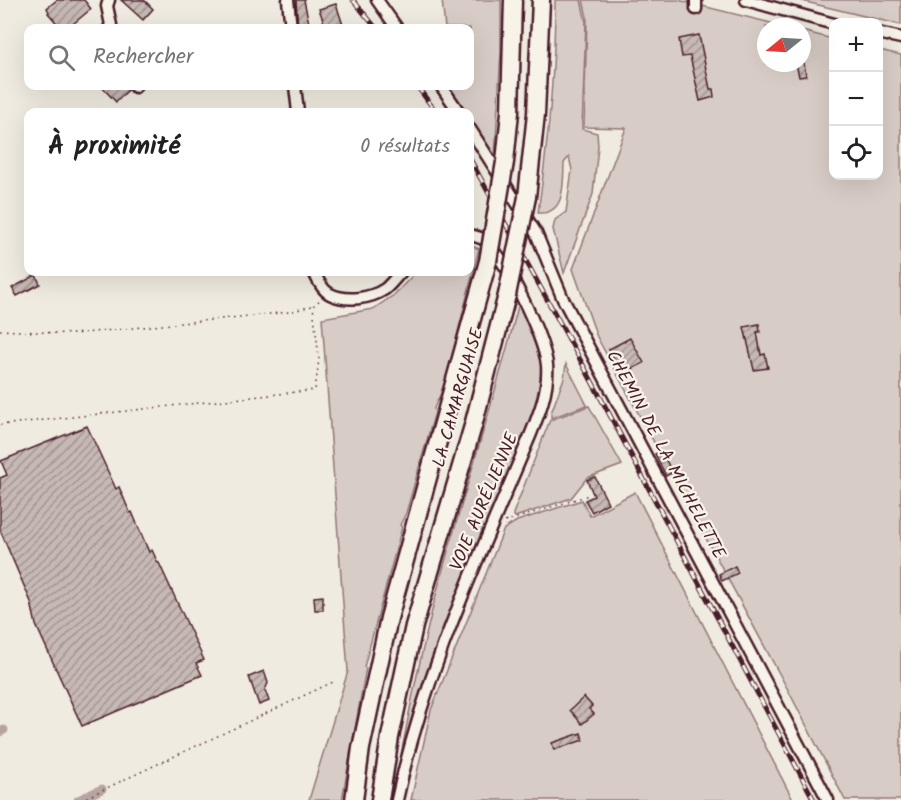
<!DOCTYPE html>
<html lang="fr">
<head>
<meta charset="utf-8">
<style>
	body { margin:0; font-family:Kalam,sans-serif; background:#f6f6f6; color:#202124 }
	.controls { position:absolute; right:18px; top:18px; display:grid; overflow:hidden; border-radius:12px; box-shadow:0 6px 24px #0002 }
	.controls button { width:54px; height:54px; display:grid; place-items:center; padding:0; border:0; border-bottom:2px solid #e0e0e0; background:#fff; color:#202124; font:30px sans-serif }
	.compass { position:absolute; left:757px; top:18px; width:54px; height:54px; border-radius:50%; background:#fff; box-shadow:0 6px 24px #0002; rotate:252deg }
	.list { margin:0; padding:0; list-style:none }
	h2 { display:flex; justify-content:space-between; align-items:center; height:78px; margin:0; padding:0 24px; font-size:26px }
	h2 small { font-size:20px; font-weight:400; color:#757577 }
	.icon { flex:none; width:33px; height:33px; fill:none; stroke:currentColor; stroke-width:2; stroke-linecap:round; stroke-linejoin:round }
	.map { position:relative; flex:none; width:901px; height:800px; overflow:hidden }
	.search { position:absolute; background:#fff; box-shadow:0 6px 24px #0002; left:24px; top:24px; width:450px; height:66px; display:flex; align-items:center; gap:15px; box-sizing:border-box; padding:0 21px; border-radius:12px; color:#757577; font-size:22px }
	.panel { position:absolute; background:#fff; box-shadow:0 6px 24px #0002; left:24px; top:108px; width:450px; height:168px; border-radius:12px }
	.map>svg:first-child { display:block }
</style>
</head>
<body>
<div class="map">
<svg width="901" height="800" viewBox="0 0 901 800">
	<defs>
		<pattern id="building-hatch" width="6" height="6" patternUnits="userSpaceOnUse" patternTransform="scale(1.5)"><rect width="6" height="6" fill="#c6b8b3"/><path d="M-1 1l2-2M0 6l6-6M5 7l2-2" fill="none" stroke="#a39592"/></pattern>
	</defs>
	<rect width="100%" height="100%" fill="#f0ebe0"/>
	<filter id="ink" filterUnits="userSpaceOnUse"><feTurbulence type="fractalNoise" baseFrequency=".0167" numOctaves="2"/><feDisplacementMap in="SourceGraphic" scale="12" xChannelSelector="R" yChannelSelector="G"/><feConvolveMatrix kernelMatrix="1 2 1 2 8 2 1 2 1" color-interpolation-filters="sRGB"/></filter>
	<g filter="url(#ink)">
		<g fill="#d8cdc6" stroke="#917678" stroke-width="1.5">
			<path d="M442 0H501V50L495 157 492 159 470 123V112H463L446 86H470V28H445Z"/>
			<path d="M555 0H581L586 22 582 129 597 133 598 146 593 194 564 273 553 229 555 220 566 212 572 170 569 157 564 163C563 183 566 215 538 213 548 143 555 71 555 0Z"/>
			<path d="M583 0H678L787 27H766V63H802V31L833 39 834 176H878L879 50 901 55V800H845L787 688 597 337 573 269 626 128 584 127 587 17Z"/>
			<path d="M800 0H901V25L806 2Z"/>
			<path d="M470 245 479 249 444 387 434 408 435 412 406 513 400 525 402 527 364 667 366 668 342 800H309L348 671 322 318 373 309 394 295 416 272H470Z"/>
			<path d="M519 302C543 353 547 361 532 417L443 639 393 800C405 730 419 660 437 591 463 494 495 399 519 302Z"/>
			<path d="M566 364 587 405 551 418V413L564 378Z"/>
			<path d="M589 406 622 465 587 478 571 498 515 517 513 514 550 420Z"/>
			<path d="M635 492 793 800H411L431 710 504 529 517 521 582 500 590 516Z"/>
		</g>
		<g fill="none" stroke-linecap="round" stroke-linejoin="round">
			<g stroke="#b7a4a2" stroke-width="9">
				<path d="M0 732 4 730"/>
				<path d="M78 800 102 789"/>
			</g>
		</g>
		<g fill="url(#building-hatch)" stroke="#4a1f2b" stroke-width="1.5">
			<path d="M57 0H84L91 9 68 28H61L48 13 49 12 47 8Z"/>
			<path d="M121 0H144L153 9 143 20Z"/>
			<path d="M296 0H304L310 28H298Z"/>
			<path d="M336 4 344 28H326L319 9Z"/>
			<path d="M699 35 710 89H713L714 97 700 101 690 56 682 57 679 39Z"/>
			<path d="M796 63H804L806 76 799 77Z"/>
			<path d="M101 86H127L128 90 116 102Z"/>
			<path d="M36 275 40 284 17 296 12 288Z"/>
			<path d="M759 324 760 332H757L761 355 765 354 768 368 754 370 744 327Z"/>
			<path d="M630 338 644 363 622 374 609 349Z"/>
			<path d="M87 426 116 489 119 487 130 513 132 512 149 552 152 550 158 563H159L204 660 196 663 202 675 82 726 36 625 31 602 0 530V478L7 475 1 461Z"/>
			<path d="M661 451 671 470V473L666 476 655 454Z"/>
			<path d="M595 477 608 503 592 512 585 500 594 496 587 480Z"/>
			<path d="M735 566 738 573 722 581 719 574Z"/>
			<path d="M323 596V610H315L314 597Z"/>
			<path d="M264 671 268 683 265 690 269 701 259 705 249 677Z"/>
			<path d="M584 697 592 706 589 709 594 714 582 724 570 710Z"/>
			<path d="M581 733 583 740 554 750 552 743Z"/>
		</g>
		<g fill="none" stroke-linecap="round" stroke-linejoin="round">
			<defs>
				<g id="minor">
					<path d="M288 0 291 28"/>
					<path d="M377 0 397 28"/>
					<path d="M696 0V9"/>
					<path d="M746 0 834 24"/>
					<path d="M109 28 111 25 107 6 109 0"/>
					<path d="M878 33 901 38"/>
					<path d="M134 86 135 87"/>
					<path d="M295 86 298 112"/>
					<path d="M441 86 459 112"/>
					<path d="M470 129 536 233 563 299 828 800"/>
					<path d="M314 272C317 279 322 290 330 294 346 302 370 299 385 289 391 284 396 277 401 272"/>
					<path d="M397 800C424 673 480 555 530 436 539 414 549 390 547 365 545 339 504 253 483 239 479 237 474 236 470 235"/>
				</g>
				<g id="highway">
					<path d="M505 162 510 112 513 0"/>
					<path d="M527 197 536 114 541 0"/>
					<path d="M354 800 361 748 389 618 488 261"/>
					<path d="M380 800 390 737 414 626 473 426 507 295"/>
				</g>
			</defs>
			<use href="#minor" stroke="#4a1f2b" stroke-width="15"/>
			<use href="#highway" stroke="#4a1f2b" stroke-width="21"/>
			<g stroke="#4a1f2b" stroke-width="1.5" stroke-dasharray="1.5 4.5" stroke-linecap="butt">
				<path d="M0 330 74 334 289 312 312 306"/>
				<path d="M0 425 315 390 319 359 313 306 320 300"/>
				<path d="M505 522 589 495"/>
				<path d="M81 800 333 682"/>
			</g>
			<use href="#minor" stroke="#f7f3e8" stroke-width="10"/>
			<use href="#highway" stroke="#f7f3e8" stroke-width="16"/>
			<defs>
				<g id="rail">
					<path d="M353 0 376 28"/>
					<path d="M417 86 436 112"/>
					<path d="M470 159 588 374 814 800"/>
				</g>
			</defs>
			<use href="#rail" stroke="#4a1f2b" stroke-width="5"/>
			<use href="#rail" stroke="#f7f3e8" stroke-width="3" stroke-dasharray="9" stroke-linecap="butt"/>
			<defs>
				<g id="highway-bridge">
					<path d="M488 261 505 162"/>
					<path d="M507 295 527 197"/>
				</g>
			</defs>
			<use href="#highway-bridge" stroke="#4a1f2b" stroke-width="21" stroke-linecap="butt"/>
			<use href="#highway-bridge" stroke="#f7f3e8" stroke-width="16"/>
		</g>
	</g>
	<g text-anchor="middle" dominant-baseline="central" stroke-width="4.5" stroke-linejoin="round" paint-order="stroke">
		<g font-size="18" fill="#4a1f2b" stroke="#f7f3e8">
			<text transform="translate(459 398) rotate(-74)">LA CAMARGUAISE</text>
			<text transform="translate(665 455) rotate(62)">CHEMIN DE LA MICHELETTE</text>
			<text transform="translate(485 502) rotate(-67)">VOIE AURÉLIENNE</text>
		</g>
	</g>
</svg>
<div class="controls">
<button>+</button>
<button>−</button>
<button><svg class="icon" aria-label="locate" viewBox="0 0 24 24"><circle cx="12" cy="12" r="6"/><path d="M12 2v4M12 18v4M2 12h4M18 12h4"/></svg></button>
</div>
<svg class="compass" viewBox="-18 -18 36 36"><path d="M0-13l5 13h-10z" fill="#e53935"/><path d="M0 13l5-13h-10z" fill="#757577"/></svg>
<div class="search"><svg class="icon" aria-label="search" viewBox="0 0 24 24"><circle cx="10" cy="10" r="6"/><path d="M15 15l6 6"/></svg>Rechercher</div>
<section class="panel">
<h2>À proximité<small>0 résultats</small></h2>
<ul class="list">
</ul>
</section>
</div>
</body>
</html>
